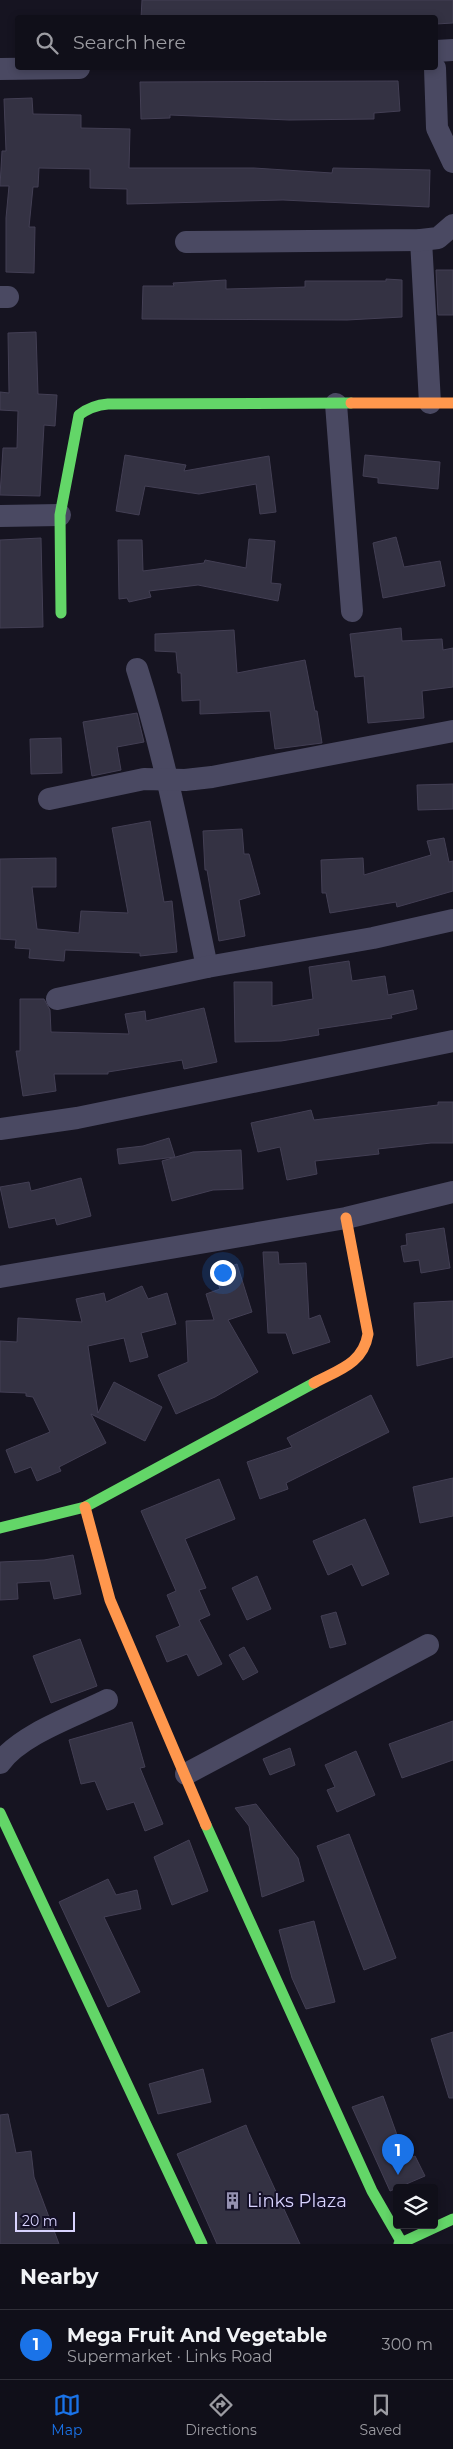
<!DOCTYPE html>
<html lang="en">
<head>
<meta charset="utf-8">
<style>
	body { margin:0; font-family:Montserrat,sans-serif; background:#1e1d26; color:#f1f3f6 }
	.controls { position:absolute; right:15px; bottom:15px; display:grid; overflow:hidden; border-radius:5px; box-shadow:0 2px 8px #0003 }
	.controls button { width:45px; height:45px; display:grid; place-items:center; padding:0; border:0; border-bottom:1px solid #302f38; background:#100f19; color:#f1f3f6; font:25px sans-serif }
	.scale { position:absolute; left:15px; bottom:12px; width:60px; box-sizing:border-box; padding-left:5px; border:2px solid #d9d4ff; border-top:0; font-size:14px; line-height:18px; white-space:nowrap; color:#d9d4ff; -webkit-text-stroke:4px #130f26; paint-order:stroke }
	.you { position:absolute; left:222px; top:1272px; width:18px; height:18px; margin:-12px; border:4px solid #fff; border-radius:50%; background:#1a73e8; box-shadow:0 0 0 8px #1a73e833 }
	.badge { display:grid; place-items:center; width:32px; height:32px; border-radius:50%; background:#1a73e8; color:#fff; font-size:16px; font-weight:700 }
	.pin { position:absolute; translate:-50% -41px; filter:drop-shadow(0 1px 2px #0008) }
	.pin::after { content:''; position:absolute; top:26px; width:18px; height:15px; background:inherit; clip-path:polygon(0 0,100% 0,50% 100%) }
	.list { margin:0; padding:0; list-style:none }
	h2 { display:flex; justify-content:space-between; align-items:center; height:65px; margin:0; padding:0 20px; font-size:21px }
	h2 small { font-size:16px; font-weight:400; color:#9c9ca2 }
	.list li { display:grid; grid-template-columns:32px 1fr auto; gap:15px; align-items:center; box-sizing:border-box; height:70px; padding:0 20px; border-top:1px solid #302f38 }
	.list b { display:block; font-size:19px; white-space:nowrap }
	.list p { margin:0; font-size:16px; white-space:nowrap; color:#9c9ca2 }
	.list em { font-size:16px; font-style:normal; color:#9c9ca2 }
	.icon { flex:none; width:28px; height:28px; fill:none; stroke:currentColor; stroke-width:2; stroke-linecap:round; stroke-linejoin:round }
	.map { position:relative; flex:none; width:453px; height:2244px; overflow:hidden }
	.search { position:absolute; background:#100f19; box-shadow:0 2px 8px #0003; left:15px; right:15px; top:15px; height:55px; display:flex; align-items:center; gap:12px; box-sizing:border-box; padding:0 18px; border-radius:5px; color:#9c9ca2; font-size:19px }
	.sheet { height:135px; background:#100f19 }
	nav { display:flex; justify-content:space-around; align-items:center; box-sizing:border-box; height:70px; border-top:1px solid #302f38; background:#100f19; font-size:14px; color:#9c9ca2 }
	nav a { display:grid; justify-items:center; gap:2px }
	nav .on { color:#1a73e8 }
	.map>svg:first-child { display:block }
</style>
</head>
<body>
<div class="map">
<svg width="453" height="2244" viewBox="0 0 453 2244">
	<rect width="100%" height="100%" fill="#161421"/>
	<g fill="#343243" stroke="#433f54">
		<path d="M142 0H453V23L436 24V18H141Z"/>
		<path d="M398 81 400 111 374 113V119L289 120 170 115V118L141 119 140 82Z"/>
		<path d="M32 98 33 114 81 115V128L130 129 129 168H254L332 173 333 168 430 170 429 207 283 200 127 204V189L90 188V169L39 168 38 187H33L29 227H35L34 273 6 272V218L9 186H0L2 151H6L4 99Z"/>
		<path d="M436 270H453V315H438Z"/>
		<path d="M386 279 402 280V317L347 320 142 319 143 286H174L173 283 226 280V289L305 287V281H386Z"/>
		<path d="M36 332 38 394 57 395 55 426 44 425 40 496 0 495 3 448H17L18 411 0 410V392L9 393 8 333Z"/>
		<path d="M125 455 186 465 184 471 269 456 276 512 260 514 256 484 199 494 145 486 139 515 116 511Z"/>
		<path d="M365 455 440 462 438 489 378 483V478L363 476Z"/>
		<path d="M396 537 404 567 440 561 445 586 383 598 373 543Z"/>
		<path d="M41 538 43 627 0 628V540Z"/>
		<path d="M249 539 275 541 271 583 281 584 278 601 198 585 149 591 151 597 129 602 127 598 119 599 118 540H142L143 571 204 563 205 560 246 568Z"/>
		<path d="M401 628 402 641 442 639 443 650 453 648V687L422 691 424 718 368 723 364 676 355 677 350 634Z"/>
		<path d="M234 630 237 673 305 660 315 711H317L322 743 275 749 270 711 200 714V700L182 701 181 673H178L176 652 155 651V634Z"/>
		<path d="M137 713 144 742 117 747 121 770 92 776 83 722Z"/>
		<path d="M61 738 62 773 31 774 30 739Z"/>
		<path d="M453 784V809L418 810 417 785Z"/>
		<path d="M150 821 164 902 172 901 177 952 140 956V953L65 950 64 961 29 958 30 949 15 948 16 940 0 939V859L56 858V887H32L37 929 79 933 81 911 128 913 112 828Z"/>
		<path d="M242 829 244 854H249L260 894 239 900 245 936 219 941 207 870H205L203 831Z"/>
		<path d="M444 838 449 862 453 861V891L397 907 396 902 330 913 326 893H322L321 860 363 858 364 875 431 855 427 841Z"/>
		<path d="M349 961 352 981 385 976 388 995 413 990 417 1009 391 1015 392 1018 318 1029 319 1035 281 1041 235 1042 234 982H272V1006L313 999 309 967Z"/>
		<path d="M20 999H44L50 1010 51 1032 129 1034 125 1014 145 1011 146 1021 204 1008 217 1062 184 1069 182 1060 108 1072V1074H54L56 1091 23 1096 16 1051H20Z"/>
		<path d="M438 1102H453V1143H431L378 1149 379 1154 315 1161 317 1174 287 1180 280 1147 258 1152 251 1123 311 1110 314 1120 438 1105Z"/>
		<path d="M169 1138 175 1157 119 1164 117 1149 143 1146Z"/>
		<path d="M241 1150 243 1189 213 1190 172 1201 162 1161 193 1152Z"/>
		<path d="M81 1178 91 1216 57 1225 55 1218 9 1228 0 1187 29 1182 31 1191Z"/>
		<path d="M444 1228 450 1268 421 1273 419 1260 404 1262 401 1246 407 1245 406 1234Z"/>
		<path d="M263 1252H278L279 1264 306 1263 309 1319 320 1315 330 1342 293 1354 286 1333H268Z"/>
		<path d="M237 1264 252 1312 228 1320 258 1372 215 1397 176 1414 158 1375 188 1362 186 1321 214 1320 206 1294 220 1289 214 1272Z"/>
		<path d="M142 1286 148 1299 167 1293 176 1324 141 1333 148 1357 130 1362 124 1338 88 1346 98 1413 114 1382 162 1407 145 1441 91 1414 106 1443 59 1467 61 1471 37 1481 31 1467 15 1473 6 1450 50 1432 33 1397 26 1396V1393L0 1392V1341L17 1342 18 1318 82 1322 76 1299 104 1293 106 1302Z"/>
		<path d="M453 1301V1357L417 1366 414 1303Z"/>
		<path d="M371 1395 389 1432 286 1483 288 1489 260 1499 247 1462 292 1447 287 1438Z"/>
		<path d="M453 1478V1516L420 1523 413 1487Z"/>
		<path d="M219 1479 235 1519 185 1539 206 1588 199 1590 210 1615 199 1620 222 1664 198 1676 187 1654 167 1662 156 1636 180 1626 167 1595 176 1591 141 1511Z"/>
		<path d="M365 1519 389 1574 362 1586 352 1564 328 1575 313 1541Z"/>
		<path d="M73 1555 81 1594 54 1599 50 1581 17 1583 18 1599 0 1600V1562L44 1560Z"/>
		<path d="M257 1576 271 1609 247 1620 232 1588Z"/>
		<path d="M336 1612 346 1644 330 1648 321 1616Z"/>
		<path d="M80 1639 97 1686 51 1703 33 1656Z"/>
		<path d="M244 1647 258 1672 243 1680 229 1655Z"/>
		<path d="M453 1721V1760L402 1778 389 1744Z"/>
		<path d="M132 1722 145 1767 140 1768 163 1824 145 1831 134 1802 107 1810 95 1781 81 1784 69 1740Z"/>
		<path d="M290 1748 295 1765 270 1775 263 1759Z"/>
		<path d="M356 1751 375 1795 337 1812 327 1790 335 1787 325 1765Z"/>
		<path d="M256 1804 298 1858 304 1881 262 1897 249 1826 235 1808Z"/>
		<path d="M349 1834 396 1958 364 1970 317 1846Z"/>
		<path d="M189 1840 208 1891 172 1905 154 1857Z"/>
		<path d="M108 1879 116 1895 137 1890 141 1909 104 1917 140 1992 108 2007 59 1902Z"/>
		<path d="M314 1921 335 2002 306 2009 292 1978 279 1930Z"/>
		<path d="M453 2032V2098H449L431 2039Z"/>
		<path d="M203 2069 211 2102 158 2114 149 2084Z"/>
		<path d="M383 2096 406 2160 415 2156 425 2176 390 2191 352 2107Z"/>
		<path d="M8 2114 16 2153 31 2151 34 2177 59 2244H0V2115Z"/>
		<path d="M246 2125 249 2133 300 2244H217L177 2154Z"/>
	</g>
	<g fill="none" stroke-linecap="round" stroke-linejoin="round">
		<g stroke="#4a4962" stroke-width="22">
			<path d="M436 51 453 50"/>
			<path d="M435 68 437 128 453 162"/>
			<path d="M0 69 79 68"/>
			<path d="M421 240 430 403"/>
			<path d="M186 242 421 240 438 238 453 225"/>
			<path d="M0 297H8"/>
			<path d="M336 404 352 611"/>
			<path d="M0 516 60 515"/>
			<path d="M137 669C168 766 186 867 207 967"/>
			<path d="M49 799 144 779 185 780 212 777 453 731"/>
			<path d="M57 999 207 967 373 938 453 920"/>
			<path d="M0 1129 77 1118 453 1041"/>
			<path d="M0 1277 346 1218 453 1192"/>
			<path d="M0 1763C21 1734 75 1716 107 1700"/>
			<path d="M186 1774 428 1645"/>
		</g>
		<g stroke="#63d668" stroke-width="11">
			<path d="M61 613 60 515 79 415C88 408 96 405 108 404L351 403"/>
			<path d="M0 1528 85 1507 314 1383"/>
			<path d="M0 1813 202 2244"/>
			<path d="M206 1825 372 2191 402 2243"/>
			<path d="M399 2244 453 2219"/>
		</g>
		<g stroke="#ff974d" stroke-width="11">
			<path d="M351 403H453"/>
			<path d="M314 1383C338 1370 363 1364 368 1334L346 1218"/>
			<path d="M85 1507 110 1600 206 1825"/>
		</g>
	</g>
	<defs>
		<symbol id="building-bare" viewBox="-9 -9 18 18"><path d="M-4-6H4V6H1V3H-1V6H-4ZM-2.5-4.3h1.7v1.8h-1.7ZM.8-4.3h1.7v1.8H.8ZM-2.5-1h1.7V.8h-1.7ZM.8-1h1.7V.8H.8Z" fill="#9591b1" stroke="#130f26" stroke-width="2.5" paint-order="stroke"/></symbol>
	</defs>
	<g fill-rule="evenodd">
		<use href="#building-bare" x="220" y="2188" width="25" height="25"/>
	</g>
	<g text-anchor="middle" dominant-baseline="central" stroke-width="4" stroke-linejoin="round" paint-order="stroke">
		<g font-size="18" fill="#d9d4ff" stroke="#130f26" text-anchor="start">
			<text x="247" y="2201">Links Plaza</text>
		</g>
	</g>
</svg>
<div class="controls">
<button><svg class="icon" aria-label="layers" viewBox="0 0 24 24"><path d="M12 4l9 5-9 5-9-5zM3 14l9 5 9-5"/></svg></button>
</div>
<div class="scale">20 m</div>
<div class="you"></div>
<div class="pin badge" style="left:398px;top:2175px">1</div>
<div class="search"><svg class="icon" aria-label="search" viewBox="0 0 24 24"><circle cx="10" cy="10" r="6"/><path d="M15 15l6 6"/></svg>Search here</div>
</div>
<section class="sheet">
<h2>Nearby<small></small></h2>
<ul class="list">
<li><span class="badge">1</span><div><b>Mega Fruit And Vegetable</b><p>Supermarket · Links Road</p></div><em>300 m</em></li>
</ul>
</section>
<nav>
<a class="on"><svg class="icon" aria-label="map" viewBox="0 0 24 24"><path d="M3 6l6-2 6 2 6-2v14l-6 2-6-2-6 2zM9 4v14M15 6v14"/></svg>Map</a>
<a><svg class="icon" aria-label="directions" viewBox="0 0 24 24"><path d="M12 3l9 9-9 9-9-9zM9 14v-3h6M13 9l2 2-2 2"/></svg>Directions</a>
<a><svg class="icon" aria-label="saved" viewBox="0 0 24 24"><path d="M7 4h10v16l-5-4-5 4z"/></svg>Saved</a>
</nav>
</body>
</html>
